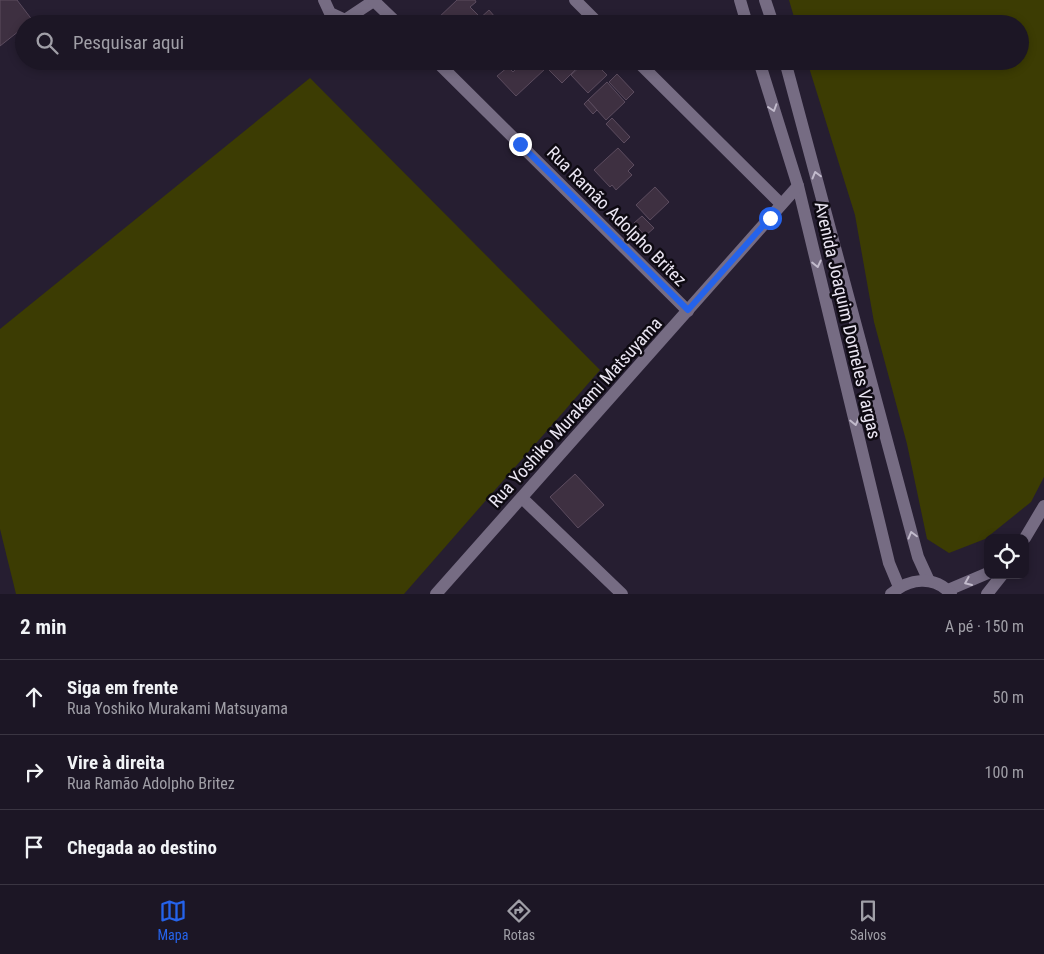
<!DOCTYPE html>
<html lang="pt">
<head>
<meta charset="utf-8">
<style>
	body { margin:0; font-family:"Roboto Condensed",sans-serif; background:#251f2d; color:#f1f3f6 }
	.controls { position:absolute; right:15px; bottom:15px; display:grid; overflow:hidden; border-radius:10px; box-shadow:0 2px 8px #0003 }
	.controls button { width:45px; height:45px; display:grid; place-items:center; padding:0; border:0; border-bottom:1px solid #3a3542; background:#1c1625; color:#f1f3f6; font:25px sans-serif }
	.stop { position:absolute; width:15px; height:15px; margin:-11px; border:4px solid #2563eb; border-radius:50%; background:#fff }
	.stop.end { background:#2563eb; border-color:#fff; box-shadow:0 1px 5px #0008 }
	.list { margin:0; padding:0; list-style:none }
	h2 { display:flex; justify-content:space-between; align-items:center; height:65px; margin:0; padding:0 20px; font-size:21px }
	h2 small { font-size:16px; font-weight:400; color:#a09fa7 }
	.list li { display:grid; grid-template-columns:32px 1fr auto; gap:15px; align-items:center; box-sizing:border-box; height:75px; padding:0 20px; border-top:1px solid #3a3542 }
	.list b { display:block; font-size:19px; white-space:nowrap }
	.list p { margin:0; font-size:16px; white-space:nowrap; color:#a09fa7 }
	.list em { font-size:16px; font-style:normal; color:#a09fa7 }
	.icon { flex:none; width:28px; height:28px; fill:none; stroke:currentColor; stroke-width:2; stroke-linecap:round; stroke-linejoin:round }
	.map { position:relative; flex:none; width:1044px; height:594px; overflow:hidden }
	.search { position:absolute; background:#1c1625; box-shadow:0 2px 8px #0003; left:15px; right:15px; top:15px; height:55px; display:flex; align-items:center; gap:12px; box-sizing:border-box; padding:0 18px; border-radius:28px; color:#a09fa7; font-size:19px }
	.sheet { height:290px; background:#1c1625 }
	nav { display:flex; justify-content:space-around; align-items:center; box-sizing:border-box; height:70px; border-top:1px solid #3a3542; background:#1c1625; font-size:14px; color:#a09fa7 }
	nav a { display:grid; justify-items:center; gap:2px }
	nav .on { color:#2563eb }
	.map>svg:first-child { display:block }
</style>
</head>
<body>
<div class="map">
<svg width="1044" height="594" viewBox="0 0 1044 594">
	<rect width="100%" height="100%" fill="#261e31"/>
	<g fill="#3c3c03">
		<path d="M789 0H1044V477L1031 502 985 539 949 553 927 539 907 444 874 322 855 215 807 61H1020V24H796Z"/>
		<path d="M310 78 600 370 404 594H16L0 529V329Z"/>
	</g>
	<g fill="#3e3041" stroke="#5c4c5f">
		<path d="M0 0H17L33 21 24 24V27L0 46Z"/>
		<path d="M457 0H475L476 2 470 7 480 17 473 24H439L436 20Z"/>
		<path d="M489 10 501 24H482L478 20Z"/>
		<path d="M534 61H538L545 69 516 96 497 76 508 67 513 72 522 63 527 68Z"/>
		<path d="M545 61H584L562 83 543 64Z"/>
		<path d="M586 61H593L607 75 588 93 571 75Z"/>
		<path d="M617 74 634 92 626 100 609 82Z"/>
		<path d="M607 82 625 102 606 120 588 100Z"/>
		<path d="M588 100 597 110 593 114 584 104Z"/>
		<path d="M612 118 630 137 624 143 606 124Z"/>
		<path d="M618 148 634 165 628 171 632 175 616 190 612 185 610 187 594 170Z"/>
		<path d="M655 187 669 202 650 220 636 205Z"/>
		<path d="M642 216 654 228 645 236 634 223Z"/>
		<path d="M575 474 604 505 578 528 550 497Z"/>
	</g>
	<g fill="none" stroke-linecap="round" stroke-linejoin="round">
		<g stroke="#766c83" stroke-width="12">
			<path d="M324 0 330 13 345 20 375 0"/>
			<path d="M575 0 599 24"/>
			<path d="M740 0 747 24"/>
			<path d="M765 0 773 24"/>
			<path d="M374 1 398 24"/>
			<path d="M436 61 688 311"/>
			<path d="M637 61 781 204"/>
			<path d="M759 61 798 186 889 563 899 587"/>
			<path d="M785 61 918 557 929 581"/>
			<path d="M522 498 622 594"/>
			<path d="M1025 538 1044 506"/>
			<path d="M948 590 988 573"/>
			<path d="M436 594 798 186"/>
			<path d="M891 594C909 578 934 575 951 594"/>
			<path d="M987 594 1002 575"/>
		</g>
	</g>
	<defs><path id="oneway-chevron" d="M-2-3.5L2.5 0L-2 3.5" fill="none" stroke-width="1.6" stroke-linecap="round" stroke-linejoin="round" transform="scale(1.25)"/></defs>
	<g stroke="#c2bbcc">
		<use href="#oneway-chevron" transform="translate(773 108) rotate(72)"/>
		<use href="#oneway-chevron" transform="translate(816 175) rotate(-105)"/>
		<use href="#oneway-chevron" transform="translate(817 264) rotate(77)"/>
		<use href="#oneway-chevron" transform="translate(855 422) rotate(77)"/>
		<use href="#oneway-chevron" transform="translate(912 535) rotate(-105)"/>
		<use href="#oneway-chevron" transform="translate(968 582) rotate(157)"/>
	</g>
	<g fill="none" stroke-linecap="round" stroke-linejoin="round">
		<path stroke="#2563eb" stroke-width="6" d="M520 144 688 310 770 218"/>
	</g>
	<g text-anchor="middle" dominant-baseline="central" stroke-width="5" stroke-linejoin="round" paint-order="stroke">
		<g font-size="18" fill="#ebe6f3" stroke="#0e0a12">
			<text transform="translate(617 216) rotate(45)">Rua Ramão Adolpho Britez</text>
			<text transform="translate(848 320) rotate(77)">Avenida Joaquim Dorneles Vargas</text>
			<text transform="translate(575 412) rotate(-48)">Rua Yoshiko Murakami Matsuyama</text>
		</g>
	</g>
</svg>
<div class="controls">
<button><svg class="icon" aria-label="locate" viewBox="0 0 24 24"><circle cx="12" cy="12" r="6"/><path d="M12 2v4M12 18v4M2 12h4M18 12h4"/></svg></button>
</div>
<div class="stop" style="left:770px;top:218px"></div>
<div class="stop end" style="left:520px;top:144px"></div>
<div class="search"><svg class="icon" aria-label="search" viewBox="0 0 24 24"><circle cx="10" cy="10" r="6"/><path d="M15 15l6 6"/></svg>Pesquisar aqui</div>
</div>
<section class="sheet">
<h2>2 min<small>A pé · 150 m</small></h2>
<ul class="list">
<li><svg class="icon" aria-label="ahead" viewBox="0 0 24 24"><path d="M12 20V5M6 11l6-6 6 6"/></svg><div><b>Siga em frente</b><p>Rua Yoshiko Murakami Matsuyama</p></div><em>50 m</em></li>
<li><svg class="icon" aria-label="right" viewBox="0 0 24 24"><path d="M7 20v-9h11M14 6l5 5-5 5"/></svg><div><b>Vire à direita</b><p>Rua Ramão Adolpho Britez</p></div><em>100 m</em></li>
<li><svg class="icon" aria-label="arrive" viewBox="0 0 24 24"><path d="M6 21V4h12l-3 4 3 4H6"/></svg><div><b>Chegada ao destino</b></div></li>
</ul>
</section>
<nav>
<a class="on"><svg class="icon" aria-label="map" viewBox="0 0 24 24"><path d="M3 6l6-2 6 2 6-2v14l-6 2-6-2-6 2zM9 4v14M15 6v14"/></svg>Mapa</a>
<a><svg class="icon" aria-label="directions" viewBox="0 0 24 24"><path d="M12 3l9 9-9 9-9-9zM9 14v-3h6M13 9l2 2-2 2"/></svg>Rotas</a>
<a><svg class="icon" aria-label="saved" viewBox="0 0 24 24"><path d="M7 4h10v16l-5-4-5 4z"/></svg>Salvos</a>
</nav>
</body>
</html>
